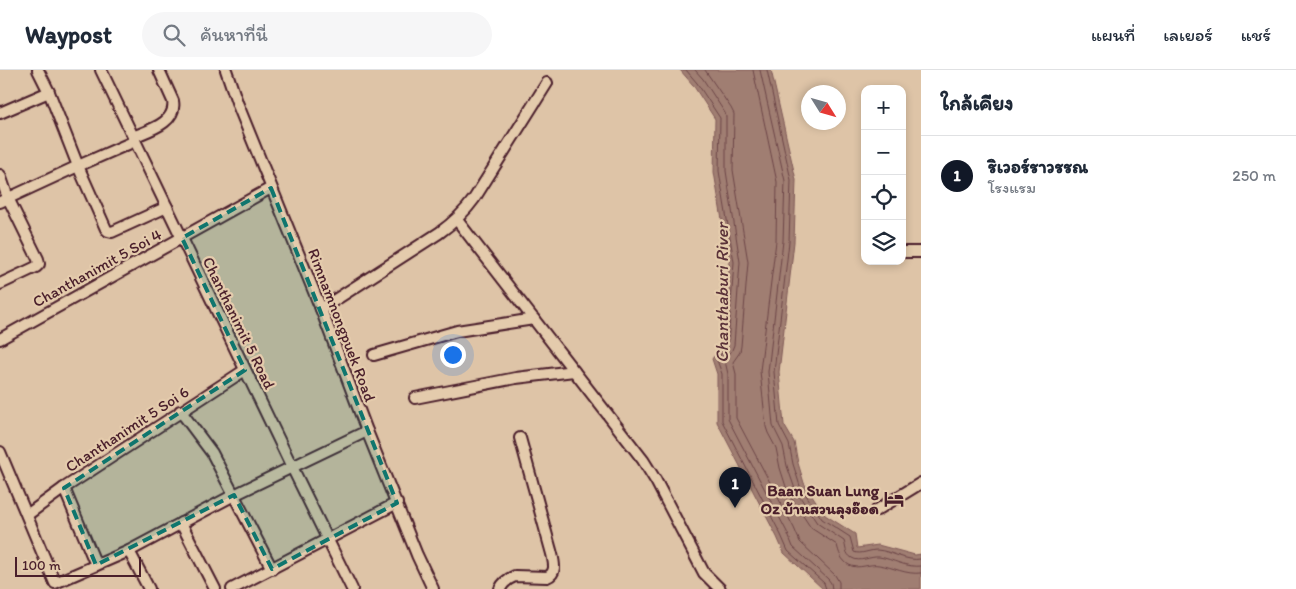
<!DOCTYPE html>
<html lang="th">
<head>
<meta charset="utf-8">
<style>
	body { margin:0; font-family:Itim,"Playpen Sans Thai",sans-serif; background:#f6f6f7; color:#1f2937 }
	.controls { position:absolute; right:15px; top:15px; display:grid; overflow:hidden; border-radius:10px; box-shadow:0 2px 8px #0003 }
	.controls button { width:45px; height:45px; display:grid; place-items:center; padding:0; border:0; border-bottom:1px solid #e0e1e3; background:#fff; color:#1f2937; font:25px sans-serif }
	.compass { position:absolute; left:801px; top:15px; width:45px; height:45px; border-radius:50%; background:#fff; box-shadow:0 2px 8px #0003; rotate:127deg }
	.scale { position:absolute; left:15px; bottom:12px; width:126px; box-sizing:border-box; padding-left:5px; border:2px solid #4a1f2b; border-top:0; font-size:14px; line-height:18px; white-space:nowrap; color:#4a1f2b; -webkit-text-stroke:4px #e4cbac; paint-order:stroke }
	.you { position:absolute; left:452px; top:284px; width:18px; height:18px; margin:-12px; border:4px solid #fff; border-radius:50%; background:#1a73e8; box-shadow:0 0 0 8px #1a73e833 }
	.badge { display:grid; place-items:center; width:32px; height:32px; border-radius:50%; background:#111827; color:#fff; font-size:16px; font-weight:700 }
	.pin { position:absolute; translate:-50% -41px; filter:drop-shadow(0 1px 2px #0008) }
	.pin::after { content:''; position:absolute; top:26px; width:18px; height:15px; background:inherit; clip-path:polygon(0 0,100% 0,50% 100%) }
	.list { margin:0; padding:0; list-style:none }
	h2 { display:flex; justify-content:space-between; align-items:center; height:65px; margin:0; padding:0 20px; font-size:21px }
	h2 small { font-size:16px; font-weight:400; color:#747a83 }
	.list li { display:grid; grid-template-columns:32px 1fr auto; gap:15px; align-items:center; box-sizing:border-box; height:80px; padding:0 20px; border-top:1px solid #e0e1e3 }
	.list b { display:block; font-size:19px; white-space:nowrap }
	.list p { margin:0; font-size:16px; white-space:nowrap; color:#747a83 }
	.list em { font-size:16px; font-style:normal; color:#747a83 }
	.icon { flex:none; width:28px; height:28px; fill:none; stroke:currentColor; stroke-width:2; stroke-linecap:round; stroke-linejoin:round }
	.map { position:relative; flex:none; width:921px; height:519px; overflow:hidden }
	header { display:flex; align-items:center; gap:30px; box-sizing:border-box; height:70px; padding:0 25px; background:#fff; border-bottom:1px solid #e0e1e3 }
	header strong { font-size:24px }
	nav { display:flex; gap:28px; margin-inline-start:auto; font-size:18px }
	.search { width:350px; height:45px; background:#f6f6f7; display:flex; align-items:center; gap:12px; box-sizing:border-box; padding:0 18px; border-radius:28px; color:#747a83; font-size:19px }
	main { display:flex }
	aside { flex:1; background:#fff }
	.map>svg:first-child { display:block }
</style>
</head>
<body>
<header>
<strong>Waypost</strong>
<div class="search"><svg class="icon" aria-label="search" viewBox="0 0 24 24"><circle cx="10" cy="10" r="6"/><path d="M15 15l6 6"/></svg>ค้นหาที่นี่</div>
<nav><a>แผนที่</a><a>เลเยอร์</a><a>แชร์</a></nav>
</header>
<main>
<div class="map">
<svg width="921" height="519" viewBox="0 0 921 519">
	<rect width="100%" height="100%" fill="#dec4a7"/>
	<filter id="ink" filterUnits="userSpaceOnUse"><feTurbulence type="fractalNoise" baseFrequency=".02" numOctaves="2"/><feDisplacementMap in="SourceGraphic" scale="10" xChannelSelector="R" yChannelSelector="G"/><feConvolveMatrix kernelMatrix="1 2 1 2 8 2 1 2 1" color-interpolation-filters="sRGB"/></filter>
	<g filter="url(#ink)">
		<path fill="#a07e72" stroke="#7e5856" d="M680 0H771L796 110 794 172 779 302 784 355 794 372 798 393 804 413 825 445 855 464 857 478 878 475 915 485 921 484V519H823L784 483 777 467 717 352V304L712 289 723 273 729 192 714 102 715 49 693 15Z"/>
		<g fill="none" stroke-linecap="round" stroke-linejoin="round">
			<g stroke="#6c4547" stroke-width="1">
				<path d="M686 0 697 13 720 48 719 101 734 192 728 274 717 290 722 304V351L781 465 788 481 824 513 826 519"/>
				<path d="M695 0 703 9 725 43 726 47V101L740 192 734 275 732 280 725 291 728 304V349L787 462 793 477 828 509 831 513 832 519"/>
				<path d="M705 0 731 38 734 44 733 100 748 192 741 276 740 282 733 292 736 304V348L794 458 800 472 835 505 839 512V519"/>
				<path d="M753 0 777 112 776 171 760 301 766 357 768 363 776 378 780 398 788 423 811 458 837 475C839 483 841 490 849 495 859 500 869 493 879 495 893 497 906 505 921 503"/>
				<path d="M760 0 785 111 783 171 768 302 773 356 783 376 787 396 795 419 817 453 844 471C846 477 845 484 852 488 860 493 870 486 879 487 893 489 906 498 921 496"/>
				<path d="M767 0 791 110 789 172 774 302 779 355 789 374 793 394 800 416 822 449 850 467 854 482C861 485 869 480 877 480 892 481 906 492 921 489"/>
			</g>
			<defs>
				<g id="minor">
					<path d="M38 0 49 22 78 96 106 159 108 161 112 162 167 137"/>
					<path d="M101 0 292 397 352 519"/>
					<path d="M226 0 238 35 321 239 367 361 417 485 433 519"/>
					<path d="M0 43 49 22"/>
					<path d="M133 67C149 60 177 53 173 31L159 0"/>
					<path d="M0 105 8 128 38 189 39 194 36 197 0 214"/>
					<path d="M0 132 78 96 135 71"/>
					<path d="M457 150 643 390 656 411 704 503 720 519"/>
					<path d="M902 182H921"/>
					<path d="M321 239 439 163C453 153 464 143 474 129L547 13"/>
					<path d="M0 269 271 118"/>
					<path d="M374 285 457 261 534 249"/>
					<path d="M415 328 516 308 574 301"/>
					<path d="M180 341 185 347 212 383 272 499"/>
					<path d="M0 382 55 513 129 481 234 425 367 361"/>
					<path d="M64 418 96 495"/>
					<path d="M877 440 921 413"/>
					<path d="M27 445 64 418 245 300"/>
					<path d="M181 453 215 519"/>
					<path d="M129 481 149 519"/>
					<path d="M232 519 397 433"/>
					<path d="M500 519C503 512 508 509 515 506L547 507C557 503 554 493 552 484L520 368"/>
				</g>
			</defs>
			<use href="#minor" stroke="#4a1f2b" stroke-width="14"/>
			<use href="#minor" stroke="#e4cbac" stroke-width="10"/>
		</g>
	</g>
	<path fill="#0f766e" fill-opacity="0.2" stroke="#0f766e" stroke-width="4" stroke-dasharray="10 6" stroke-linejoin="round" d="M271 118 397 433 272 499 234 425 96 495 64 418 245 300 182 168Z"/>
	<defs>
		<symbol id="hotel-bare" viewBox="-9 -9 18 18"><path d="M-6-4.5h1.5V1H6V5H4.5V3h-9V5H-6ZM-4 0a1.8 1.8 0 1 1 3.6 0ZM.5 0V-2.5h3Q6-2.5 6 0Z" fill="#4a1f2b" stroke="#e4cbac" stroke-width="2.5" paint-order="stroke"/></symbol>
	</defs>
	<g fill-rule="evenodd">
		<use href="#hotel-bare" x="880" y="415" width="28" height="28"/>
	</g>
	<g text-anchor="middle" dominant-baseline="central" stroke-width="4.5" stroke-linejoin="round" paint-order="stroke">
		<g font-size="16" fill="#4a1f2b" stroke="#e4cbac">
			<text transform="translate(97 198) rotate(-29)">Chanthanimit 5 Soi 4</text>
			<text transform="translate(239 253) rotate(64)">Chanthanimit 5 Road</text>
			<text transform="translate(342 255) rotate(69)">Rimnamnongpuek Road</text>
			<text transform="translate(127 359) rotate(-33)">Chanthanimit 5 Soi 6</text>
		</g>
		<g font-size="16" font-weight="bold" fill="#4a1f2b" stroke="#e4cbac" text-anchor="end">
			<text x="879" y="420">Baan Suan Lung<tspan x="879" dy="18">Oz บ้านสวนลุงอ๊อด</tspan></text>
		</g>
		<g font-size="18" font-style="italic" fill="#5b3239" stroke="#e4cbac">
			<text transform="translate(722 223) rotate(-90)">Chanthaburi River</text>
		</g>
	</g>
</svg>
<div class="controls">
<button>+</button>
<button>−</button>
<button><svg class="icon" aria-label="locate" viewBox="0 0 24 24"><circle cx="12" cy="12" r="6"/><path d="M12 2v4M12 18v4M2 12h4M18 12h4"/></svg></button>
<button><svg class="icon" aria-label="layers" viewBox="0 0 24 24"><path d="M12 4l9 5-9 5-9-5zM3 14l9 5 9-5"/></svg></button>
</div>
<svg class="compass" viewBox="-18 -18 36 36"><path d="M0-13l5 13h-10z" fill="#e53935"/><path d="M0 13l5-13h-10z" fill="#747a83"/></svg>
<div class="scale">100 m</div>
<div class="you"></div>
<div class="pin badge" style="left:735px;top:438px">1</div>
</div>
<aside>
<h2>ใกล้เคียง<small></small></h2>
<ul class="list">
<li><span class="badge">1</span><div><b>ริเวอร์ราวรรณ</b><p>โรงแรม</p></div><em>250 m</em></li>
</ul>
</aside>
</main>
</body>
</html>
